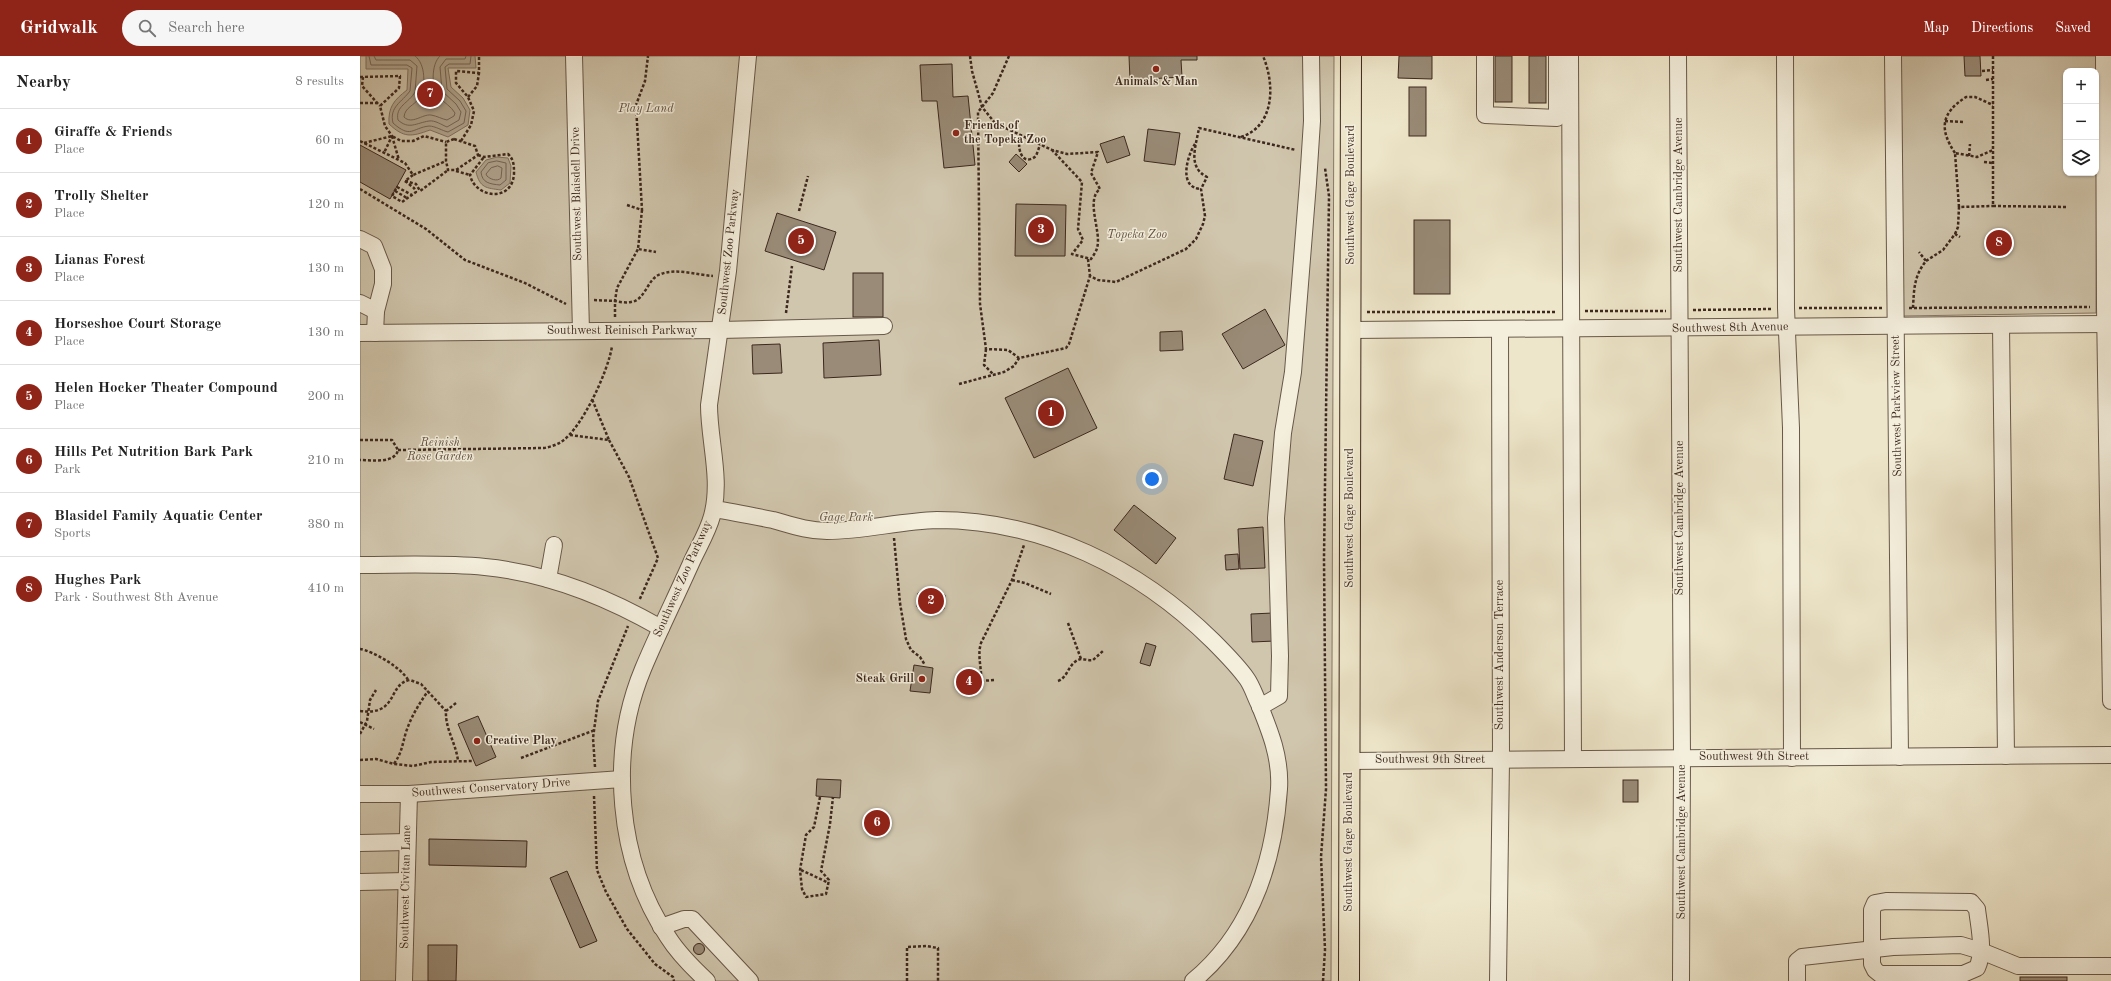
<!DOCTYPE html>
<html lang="en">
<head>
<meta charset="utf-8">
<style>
	body { margin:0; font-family:"Old Standard TT",serif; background:#f6f6f6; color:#222 }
	.controls { position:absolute; right:12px; top:12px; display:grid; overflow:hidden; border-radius:8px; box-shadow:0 1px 3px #0004 }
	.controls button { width:36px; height:36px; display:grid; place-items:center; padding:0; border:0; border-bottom:1px solid #e0e0e0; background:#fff; color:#222; font:20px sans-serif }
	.you { position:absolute; left:792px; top:423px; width:14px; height:14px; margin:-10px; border:3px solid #fff; border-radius:50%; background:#1a73e8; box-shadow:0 0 0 6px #1a73e833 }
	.badge { display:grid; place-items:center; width:26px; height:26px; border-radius:50%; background:#8f2418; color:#fff; font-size:13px; font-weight:700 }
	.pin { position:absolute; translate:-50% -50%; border:2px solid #fff; box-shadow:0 1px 4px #0006 }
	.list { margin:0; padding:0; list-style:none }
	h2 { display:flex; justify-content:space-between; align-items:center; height:52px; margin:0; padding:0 16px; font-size:17px }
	h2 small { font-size:13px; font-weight:400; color:#767676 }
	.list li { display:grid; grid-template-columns:26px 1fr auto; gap:12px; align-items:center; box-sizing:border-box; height:64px; padding:0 16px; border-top:1px solid #e0e0e0 }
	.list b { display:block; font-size:15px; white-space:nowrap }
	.list p { margin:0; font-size:13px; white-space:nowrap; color:#767676 }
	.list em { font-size:13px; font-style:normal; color:#767676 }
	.icon { flex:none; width:22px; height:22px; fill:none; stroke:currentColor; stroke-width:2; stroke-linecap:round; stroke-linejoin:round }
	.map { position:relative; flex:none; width:1751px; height:925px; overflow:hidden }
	header { display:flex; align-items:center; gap:24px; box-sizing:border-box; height:56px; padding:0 20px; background:#8f2418; color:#fff }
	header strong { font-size:19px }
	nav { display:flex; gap:22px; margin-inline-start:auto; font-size:14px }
	.search { width:280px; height:36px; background:#f6f6f6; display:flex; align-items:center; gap:10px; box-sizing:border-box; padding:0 14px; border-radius:22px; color:#767676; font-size:15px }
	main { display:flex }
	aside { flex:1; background:#fff }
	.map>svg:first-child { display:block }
</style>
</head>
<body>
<header>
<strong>Gridwalk</strong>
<div class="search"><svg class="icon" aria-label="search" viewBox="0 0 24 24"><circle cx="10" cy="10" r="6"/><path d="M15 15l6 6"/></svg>Search here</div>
<nav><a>Map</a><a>Directions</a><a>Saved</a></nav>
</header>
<main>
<aside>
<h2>Nearby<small>8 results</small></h2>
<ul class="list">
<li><span class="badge">1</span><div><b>Giraffe &amp; Friends</b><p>Place</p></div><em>60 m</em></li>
<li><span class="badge">2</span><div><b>Trolly Shelter</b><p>Place</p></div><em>120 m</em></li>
<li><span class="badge">3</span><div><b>Lianas Forest</b><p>Place</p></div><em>130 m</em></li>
<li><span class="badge">4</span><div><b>Horseshoe Court Storage</b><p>Place</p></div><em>130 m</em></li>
<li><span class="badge">5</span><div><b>Helen Hocker Theater Compound</b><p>Place</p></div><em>200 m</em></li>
<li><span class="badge">6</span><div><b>Hills Pet Nutrition Bark Park</b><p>Park</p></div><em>210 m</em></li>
<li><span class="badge">7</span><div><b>Blasidel Family Aquatic Center</b><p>Sports</p></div><em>380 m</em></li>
<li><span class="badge">8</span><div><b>Hughes Park</b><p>Park · Southwest 8th Avenue</p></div><em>410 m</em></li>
</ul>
</aside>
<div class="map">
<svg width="1751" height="925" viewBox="0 0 1751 925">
	<rect width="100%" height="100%" fill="#eee6ca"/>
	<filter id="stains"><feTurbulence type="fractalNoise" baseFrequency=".005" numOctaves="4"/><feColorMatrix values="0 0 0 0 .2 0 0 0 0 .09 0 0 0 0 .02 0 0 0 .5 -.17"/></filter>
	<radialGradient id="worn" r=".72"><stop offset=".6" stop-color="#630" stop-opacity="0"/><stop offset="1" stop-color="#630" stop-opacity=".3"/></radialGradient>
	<g fill="#d0c6ad" stroke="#867766" fill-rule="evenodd">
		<path d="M0 0H974L971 925H0Z"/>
		<path d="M1541 0H1737L1736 257 1543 260ZM1706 15H1736V117H1706Z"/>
	</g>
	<g fill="#b1a590" stroke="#827362">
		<path d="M6 0H115L116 12H88L91 31 103 42 110 54 108 69 88 81 70 74C51 81 44 82 29 68 28 51 34 44 47 34L48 13H6Z"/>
		<path d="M137 101 148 102 151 110 150 127 141 134C126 132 120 132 116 116L126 104Z"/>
	</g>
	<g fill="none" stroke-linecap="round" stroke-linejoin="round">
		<g stroke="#766657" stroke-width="1">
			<path d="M9 0 11 9H47L52 12 50 35C42 46 29 51 33 67 51 83 52 72 69 70 75 70 83 75 88 76L104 67 106 55 100 45 87 33 85 11 89 8H110L111 0"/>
			<path d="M14 0 16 4H50L57 10 55 36C49 47 35 50 38 64 49 74 56 67 69 65 75 64 82 69 87 71L99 64 101 56 96 48 82 35 80 11 86 3H105L106 0"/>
			<path d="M55 0C66 8 66 31 59 42 54 50 45 51 44 61 52 69 62 58 71 59 77 60 82 63 87 64L94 60 95 57C91 50 84 47 79 41 71 32 71 8 80 0"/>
			<path d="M137 105 146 107V124L140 129C130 128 122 127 121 116L128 107Z"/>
			<path d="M138 110 142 112 141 122C137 126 130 123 127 120L126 118 131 112Z"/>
		</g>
	</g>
	<g fill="#998b77" stroke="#3c281e">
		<path d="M769 0H837V4H821L822 21 770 24Z"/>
		<path d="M1039 0H1072V23L1038 22Z"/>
		<rect x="1135" y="0" width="17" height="46"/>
		<rect x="1169" y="0" width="17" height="47"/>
		<path d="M1604 0H1620L1621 20H1605Z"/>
		<path d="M592 8 593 41 608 40 615 109 584 112 577 45H562L560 9Z"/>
		<rect x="1049" y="31" width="17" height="49"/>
		<path d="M788 73 820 77 815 109 784 105Z"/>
		<path d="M764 80 770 99 747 107 740 88Z"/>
		<path d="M0 89 46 114 30 143 0 126Z"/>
		<path d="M656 98 667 108 659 116 649 106Z"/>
		<path d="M656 148 706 149 705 200H655Z"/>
		<path d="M417 157 476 176 464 214 405 195Z"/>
		<rect x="1054" y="164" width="36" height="74"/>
		<rect x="493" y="217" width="30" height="44"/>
		<path d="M905 253 925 289 883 313 862 278Z"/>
		<path d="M822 275 823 294 800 295V276Z"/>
		<path d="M519 284 521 319 464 322 463 287Z"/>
		<path d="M420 288 422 317 393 318 392 289Z"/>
		<path d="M708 312 737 372 674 402 645 342Z"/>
		<path d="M874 378 903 385 893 430 864 423Z"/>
		<path d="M774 449 816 482 796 508 754 474Z"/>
		<path d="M903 471 905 512 880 513 878 473Z"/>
		<path d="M878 498 879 513 866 514 865 499Z"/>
		<path d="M558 537 585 539 584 553 557 551Z"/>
		<path d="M913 557 915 585 892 586 891 558Z"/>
		<path d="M786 587 796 590 790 610 780 607Z"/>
		<path d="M554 609 573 612 570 637 550 635Z"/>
		<path d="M605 621 615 622 613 632 603 630Z"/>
		<path d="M118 660 136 701 116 710 98 668Z"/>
		<path d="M457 723 481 724 480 742 456 740Z"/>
		<rect x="1263" y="724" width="15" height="22"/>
		<path d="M69 783 167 785 166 811 69 809Z"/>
		<path d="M207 815 237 885 220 892 190 822Z"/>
		<circle cx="339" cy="893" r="5.5"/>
		<path d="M68 889H97L96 925H68Z"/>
		<rect x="1660" y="921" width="47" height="4"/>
	</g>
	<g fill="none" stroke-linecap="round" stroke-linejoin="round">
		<defs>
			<g id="minor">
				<path d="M214 0 221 275"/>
				<path d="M1125 0V59L1197 62V0"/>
				<path d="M1210 0 1213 703"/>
				<path d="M1318 0 1322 701 1321 925"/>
				<path d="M1425 0 1426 252 1431 372 1432 702"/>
				<path d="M1533 0 1540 701"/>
				<path d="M1744 0 1745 251 1751 645"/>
				<path d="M0 183 14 190 23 213V228L16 255 15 277"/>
				<path d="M0 247 16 255"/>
				<path d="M1641 269 1646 700"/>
				<path d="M990 274 1751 268"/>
				<path d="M0 277 360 274 524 270"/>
				<path d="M354 453C373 456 393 460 413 464 431 469 448 475 467 475 504 475 540 465 577 464 683 464 779 512 853 585 865 597 878 610 887 623 892 630 895 640 899 648 910 675 921 702 919 733 914 806 891 877 833 925"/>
				<path d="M0 509C42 509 83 507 125 511 188 517 247 541 301 572"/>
				<path d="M188 523 194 489"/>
				<path d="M900 651 919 640 920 600 916 462 923 377 933 316 948 127 952 65 951 0"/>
				<path d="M989 705 1751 699"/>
				<path d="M0 738H49L262 723"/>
				<path d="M0 787 47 786"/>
				<path d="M0 826 46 825"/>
				<path d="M1526 845 1611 846 1617 853C1619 871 1625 895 1617 912L1603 918H1520L1515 914 1512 908V854L1515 847Z"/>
				<path d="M301 871 324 863H332L390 925"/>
				<path d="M44 925 49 738"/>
				<path d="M347 925C333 912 318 897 308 881 257 805 248 697 283 613 298 577 316 541 332 505 339 490 348 475 352 460 362 424 349 385 349 349L368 215 388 0"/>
				<path d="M1138 925 1141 704 1140 273"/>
				<path d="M1437 925V905L1442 901 1533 891 1601 889 1621 895 1658 910H1751"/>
			</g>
			<path id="major" d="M989 925 991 0"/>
		</defs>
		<use href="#minor" stroke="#685849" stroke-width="18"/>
		<use href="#major" stroke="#3c281e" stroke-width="22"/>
		<g stroke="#3c281e" stroke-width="2.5" stroke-dasharray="3 2" stroke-linecap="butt">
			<path d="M610 0 612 15 622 51 635 67 692 94 707 98 738 96 731 117 740 133C725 144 742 176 737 192 736 196 733 200 731 203L712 198 723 184 718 173 722 126 692 94"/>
			<path d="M649 0 633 37 618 56 620 248 626 293 648 294 659 302 706 292 709 288 730 220 738 224 756 226 826 193 836 183 843 168 845 160 841 133 847 121C827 111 836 90 839 72L936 94"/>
			<path d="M1633 0V150L1708 151"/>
			<path d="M1622 15 1633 14"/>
			<path d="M0 21 40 20 39 32 20 50 25 70 32 80 24 97"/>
			<path d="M3 21 2 30 20 50"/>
			<path d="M1626 24 1633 23"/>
			<path d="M108 41 117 30 119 17"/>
			<path d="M0 47H17"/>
			<path d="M1585 65 1603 66"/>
			<path d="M661 78C656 90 661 112 676 100L680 89"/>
			<path d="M32 80 39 104"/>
			<path d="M881 81C915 70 915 28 903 0"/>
			<path d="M94 83 115 90 118 99 96 114H88L86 105V86Z"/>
			<path d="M0 85 45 107 53 119 86 105"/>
			<path d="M101 85 111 69 114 55 108 41 96 27V15L119 17V0"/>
			<path d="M4 87 32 80 41 85H53L64 80 86 86"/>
			<path d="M835 88C827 100 818 132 841 133"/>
			<path d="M1595 97C1579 73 1581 57 1606 41H1615L1633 49"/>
			<path d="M118 99 124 101 148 98C154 104 154 109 154 118 152 147 115 142 110 119L124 101"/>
			<path d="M1609 100 1610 88"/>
			<path d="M1624 106 1633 107"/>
			<path d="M96 115 110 119"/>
			<path d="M53 119 45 125 56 128 60 135 88 114"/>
			<path d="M45 125 54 132 56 136 42 146 32 140 37 131 52 139"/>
			<path d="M0 133 66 173 105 204 165 227 206 248"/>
			<path d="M35 135 47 142"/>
			<path d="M267 149 282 154 276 49 285 25 288 0"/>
			<path d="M1599 151 1595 97 1617 101 1633 94"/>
			<path d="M282 154 278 193 296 196"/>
			<path d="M439 155 448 120"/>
			<path d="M1595 178 1598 171 1599 151 1633 150"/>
			<path d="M728 203 730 220"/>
			<path d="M1566 205 1583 194 1595 178 1600 181"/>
			<path d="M234 244 255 245 257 232 278 193"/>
			<path d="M1439 252H1522"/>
			<path d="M1549 252 1730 251"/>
			<path d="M1553 252C1554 233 1554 220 1566 205L1559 196"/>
			<path d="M1333 254 1412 253"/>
			<path d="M1225 255H1306"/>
			<path d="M1007 256H1196"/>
			<path d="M426 257 432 210"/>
			<path d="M255 261V245C260 246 266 247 271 246 286 244 287 222 301 218 316 212 338 219 353 220"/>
			<path d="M626 293 624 309 633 318"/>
			<path d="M599 328 644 316 654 310 659 302"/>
			<path d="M210 379 249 384 232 343"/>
			<path d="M0 384H32L38 394C35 408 11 404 0 404"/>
			<path d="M249 384 269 421 298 502 279 545"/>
			<path d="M38 394 184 392C190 391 196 389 201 386 222 373 249 313 252 290"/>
			<path d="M534 482 540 547 546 583 551 594 560 601 565 609"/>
			<path d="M652 524 665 527 691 538"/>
			<path d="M708 567 721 603"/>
			<path d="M0 593C13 595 42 612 48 624"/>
			<path d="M634 624 621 625C622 612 617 600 621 587L652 524 664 489"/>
			<path d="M698 625C709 621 708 606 721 603 725 603 729 605 733 604L743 595"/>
			<path d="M96 647 86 655C85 673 96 687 98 705"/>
			<path d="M0 655C39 660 27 628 50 624L61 628 86 655"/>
			<path d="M0 666 14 673"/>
			<path d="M0 678 7 665 10 644 16 634"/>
			<path d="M161 702 235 674"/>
			<path d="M0 704 16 703 34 708 53 710 71 706 112 705"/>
			<path d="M34 708C42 696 42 690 46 676 51 661 59 648 68 635"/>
			<path d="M235 711 233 682 238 645 268 570"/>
			<path d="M234 740 237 814 246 836 267 873 295 908 313 921 314 925"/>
			<path d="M460 741 454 771 446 779 440 814 442 833 446 841 466 838 469 824 461 815 470 768 473 741"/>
			<path d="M441 814 469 827"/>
			<path d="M547 925V891L566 890 578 892V925"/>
			<path d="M963 925 965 894 961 801 966 733 964 502 969 140 965 112"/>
		</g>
		<use href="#minor" stroke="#f4efdd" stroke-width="16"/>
		<use href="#major" stroke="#eee6ca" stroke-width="20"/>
	</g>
	<g fill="#8f2418" stroke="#f4efdd" stroke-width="1.5">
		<circle cx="796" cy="13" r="4"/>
		<circle cx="596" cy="77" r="4"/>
		<circle cx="562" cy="623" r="4"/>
		<circle cx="117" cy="685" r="4"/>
	</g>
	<g text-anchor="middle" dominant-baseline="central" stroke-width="3" stroke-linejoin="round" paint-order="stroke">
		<g font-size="12" font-weight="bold" fill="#3c281e" stroke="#f4efdd" text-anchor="start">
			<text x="796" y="26" text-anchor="middle">Animals &amp; Man</text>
			<text x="604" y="70">Friends of<tspan x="604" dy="14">the Topeka Zoo</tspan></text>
			<text x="554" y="623" text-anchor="end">Steak Grill</text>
			<text x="125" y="685">Creative Play</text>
		</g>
		<g font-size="12" font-style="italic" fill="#615042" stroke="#f4efdd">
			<text x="286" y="53">Play Land</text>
			<text x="777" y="179">Topeka Zoo</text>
			<text x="80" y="387">Reinish<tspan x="80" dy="14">Rose Garden</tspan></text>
			<text x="486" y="462">Gage Park</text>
		</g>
		<g font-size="12" fill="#3c281e" stroke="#f4efdd">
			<text transform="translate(217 138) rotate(-91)">Southwest Blaisdell Drive</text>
			<text transform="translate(991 139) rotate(-90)">Southwest Gage Boulevard</text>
			<text transform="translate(1319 139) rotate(-90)">Southwest Cambridge Avenue</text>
			<text transform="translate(369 196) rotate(-84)">Southwest Zoo Parkway</text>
			<text transform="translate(1370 272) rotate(-1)">Southwest 8th Avenue</text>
			<text x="262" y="275">Southwest Reinisch Parkway</text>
			<text transform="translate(1537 350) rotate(-91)">Southwest Parkview Street</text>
			<text transform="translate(990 462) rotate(-90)">Southwest Gage Boulevard</text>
			<text transform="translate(1320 462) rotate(-90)">Southwest Cambridge Avenue</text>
			<text transform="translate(323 523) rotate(-66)">Southwest Zoo Parkway</text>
			<text transform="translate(1140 599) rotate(-90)">Southwest Anderson Terrace</text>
			<text x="1394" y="701">Southwest 9th Street</text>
			<text x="1070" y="704">Southwest 9th Street</text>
			<text transform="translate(131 732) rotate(-4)">Southwest Conservatory Drive</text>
			<text transform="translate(989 786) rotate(-90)">Southwest Gage Boulevard</text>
			<text transform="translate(1322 786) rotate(-90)">Southwest Cambridge Avenue</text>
			<text transform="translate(46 831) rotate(-89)">Southwest Civitan Lane</text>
		</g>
	</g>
	<rect width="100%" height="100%" filter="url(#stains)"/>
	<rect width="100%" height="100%" fill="url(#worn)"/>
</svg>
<div class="controls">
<button>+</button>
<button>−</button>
<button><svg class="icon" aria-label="layers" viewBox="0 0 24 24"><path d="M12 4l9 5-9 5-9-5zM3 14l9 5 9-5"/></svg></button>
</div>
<div class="you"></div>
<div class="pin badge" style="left:691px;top:357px">1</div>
<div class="pin badge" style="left:571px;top:545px">2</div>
<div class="pin badge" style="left:681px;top:174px">3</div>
<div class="pin badge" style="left:609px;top:626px">4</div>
<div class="pin badge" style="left:441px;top:185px">5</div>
<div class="pin badge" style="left:517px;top:767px">6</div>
<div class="pin badge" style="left:70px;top:38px">7</div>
<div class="pin badge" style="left:1639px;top:187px">8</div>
</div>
</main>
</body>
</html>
